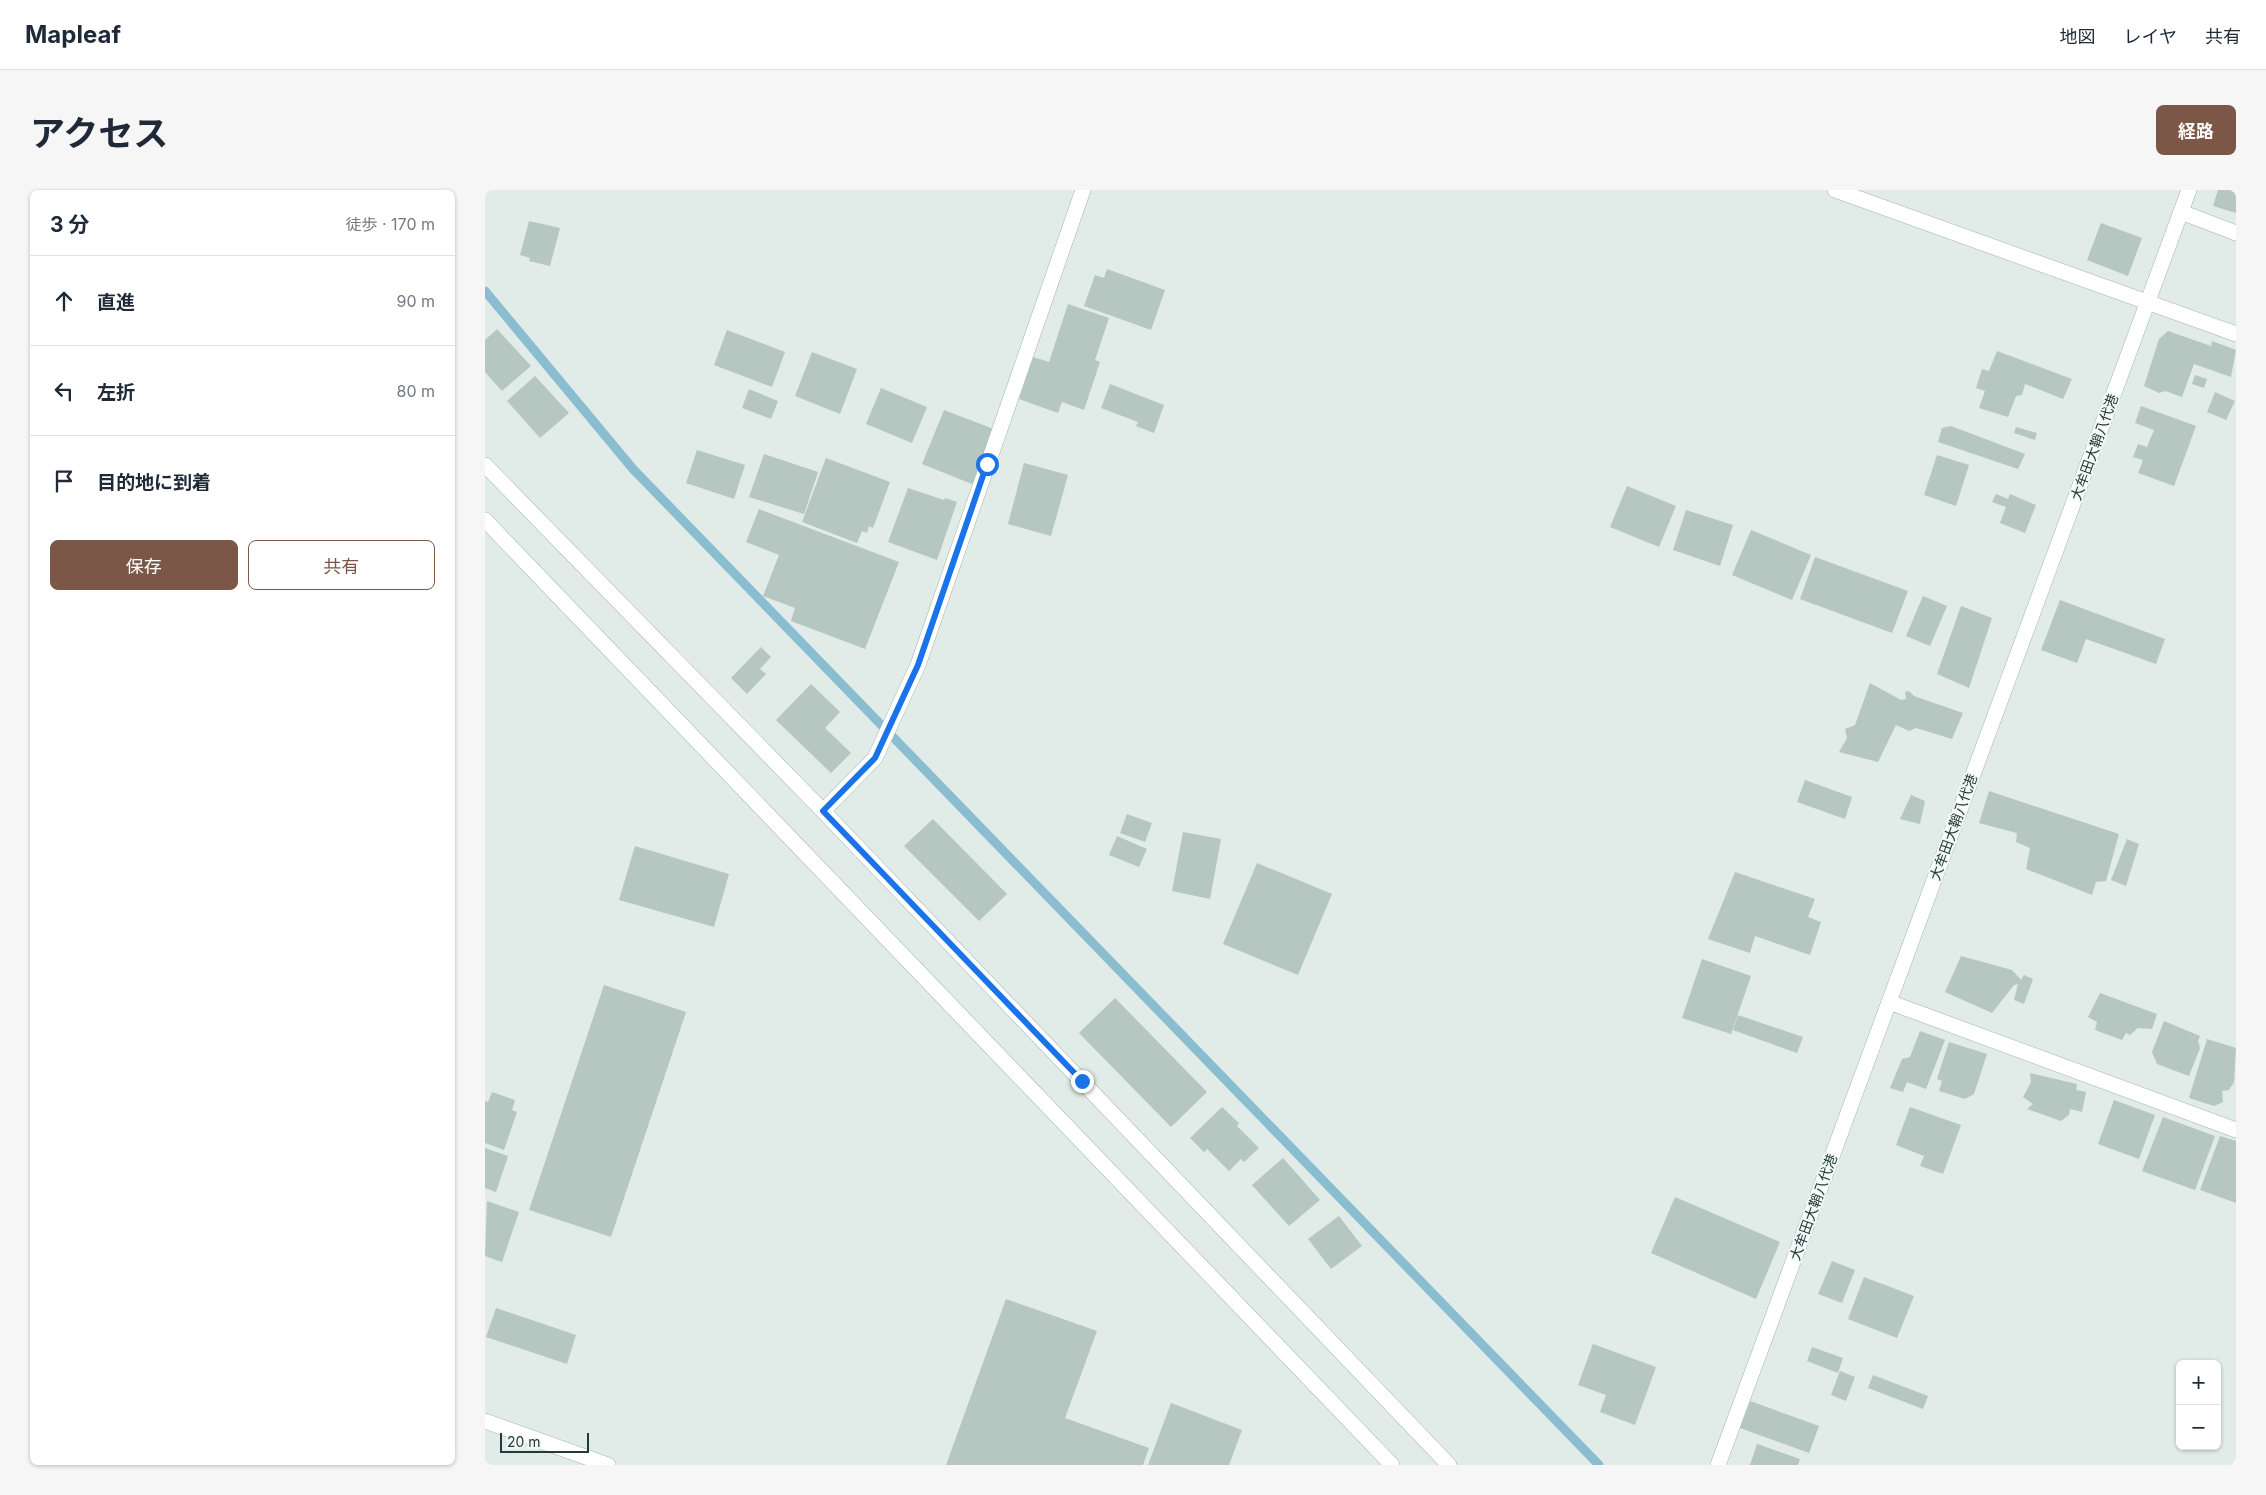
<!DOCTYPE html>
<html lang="ja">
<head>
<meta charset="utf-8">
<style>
	body { margin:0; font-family:Inter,"Noto Sans JP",sans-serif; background:#f6f6f7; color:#1f2937 }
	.controls { position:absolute; right:15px; bottom:15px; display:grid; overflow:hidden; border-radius:8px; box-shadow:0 1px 4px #0004 }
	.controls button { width:45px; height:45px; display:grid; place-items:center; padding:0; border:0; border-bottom:1px solid #e0e1e3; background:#fff; color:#1f2937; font:25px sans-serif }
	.scale { position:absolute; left:15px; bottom:12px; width:89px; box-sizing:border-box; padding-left:5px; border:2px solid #223b37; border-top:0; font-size:14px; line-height:18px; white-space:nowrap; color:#223b37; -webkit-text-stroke:4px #f1f8f5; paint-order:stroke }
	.stop { position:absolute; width:15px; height:15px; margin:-11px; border:4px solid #1a73e8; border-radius:50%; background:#fff }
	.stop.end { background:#1a73e8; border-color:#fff; box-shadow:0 1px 5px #0008 }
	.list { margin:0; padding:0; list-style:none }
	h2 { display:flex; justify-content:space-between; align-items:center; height:65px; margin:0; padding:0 20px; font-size:21px }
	h2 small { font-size:16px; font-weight:400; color:#747a83 }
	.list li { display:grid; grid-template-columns:32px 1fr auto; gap:15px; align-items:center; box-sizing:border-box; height:90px; padding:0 20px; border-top:1px solid #e0e1e3 }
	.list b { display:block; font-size:19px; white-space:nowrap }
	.list em { font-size:16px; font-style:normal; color:#747a83 }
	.actions { display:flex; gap:10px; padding:15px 20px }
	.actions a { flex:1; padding:11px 0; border:1px solid #7c5748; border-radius:8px; text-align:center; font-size:18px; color:#7c5748 }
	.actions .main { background:#7c5748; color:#fff }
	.icon { flex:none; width:28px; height:28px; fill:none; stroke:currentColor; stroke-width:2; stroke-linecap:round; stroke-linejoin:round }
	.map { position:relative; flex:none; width:1751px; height:1275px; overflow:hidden; border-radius:8px }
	header { display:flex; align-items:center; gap:30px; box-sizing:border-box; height:70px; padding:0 25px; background:#fff; border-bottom:1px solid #e0e1e3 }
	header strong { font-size:24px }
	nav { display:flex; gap:28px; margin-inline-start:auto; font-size:18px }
	.intro { display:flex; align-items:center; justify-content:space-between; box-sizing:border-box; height:120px; padding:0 30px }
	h1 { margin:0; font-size:35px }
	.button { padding:12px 22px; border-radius:8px; background:#7c5748; color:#fff; font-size:18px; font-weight:700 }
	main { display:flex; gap:30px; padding:0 30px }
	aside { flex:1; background:#fff; border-radius:8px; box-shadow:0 1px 4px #0004 }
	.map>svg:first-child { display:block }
</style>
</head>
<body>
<header>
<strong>Mapleaf</strong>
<nav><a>地図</a><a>レイヤ</a><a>共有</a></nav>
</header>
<div class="intro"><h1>アクセス</h1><a class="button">経路</a></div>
<main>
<aside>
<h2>3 分<small>徒歩 · 170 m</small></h2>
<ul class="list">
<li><svg class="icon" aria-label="ahead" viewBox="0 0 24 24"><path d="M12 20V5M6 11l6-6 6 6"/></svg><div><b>直進</b></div><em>90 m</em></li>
<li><svg class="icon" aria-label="left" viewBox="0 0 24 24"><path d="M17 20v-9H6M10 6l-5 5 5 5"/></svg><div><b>左折</b></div><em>80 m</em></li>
<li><svg class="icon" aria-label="arrive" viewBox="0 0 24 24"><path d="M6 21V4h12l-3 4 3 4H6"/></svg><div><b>目的地に到着</b></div></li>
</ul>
<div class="actions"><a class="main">保存</a><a>共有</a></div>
</aside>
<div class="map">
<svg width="1751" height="1275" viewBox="0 0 1751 1275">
	<rect width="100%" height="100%" fill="#e1ebe7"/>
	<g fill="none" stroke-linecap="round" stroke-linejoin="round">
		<path stroke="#8abdcf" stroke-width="9" d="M0 101 148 279 1114 1275"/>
	</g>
	<g fill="#b6c6c1">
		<path d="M1733 0H1751V23L1728 16Z"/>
		<path d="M44 31 75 38 65 76 44 71 45 68 35 65Z"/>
		<path d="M1616 33 1657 48 1643 86 1602 70Z"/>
		<path d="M622 79 680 100 666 140 599 116 610 85 619 88Z"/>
		<path d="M583 114 624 128 610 170 615 172 599 220 577 212 573 223 534 209 548 167 564 172Z"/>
		<path d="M12 139 46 176 17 201 0 182V150Z"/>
		<path d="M242 140 300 162 287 197 229 175Z"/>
		<path d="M1683 141 1726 156 1727 151 1751 160 1746 187 1709 174 1697 207 1680 201 1674 203 1659 196 1674 149Z"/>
		<path d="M1512 161 1587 189 1578 209 1540 194 1537 205 1531 206 1523 227 1494 218 1500 201 1491 198 1497 179 1504 181Z"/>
		<path d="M327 162 372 179 355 224 310 206Z"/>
		<path d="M1710 185 1722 189 1719 198 1707 194Z"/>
		<path d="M50 186 84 223 55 248 22 211Z"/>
		<path d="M625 194 679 215 669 243 651 236 653 232 616 218Z"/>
		<path d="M396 198 442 217 427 253 381 234Z"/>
		<path d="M264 199 293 211 286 229 257 218Z"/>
		<path d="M1730 202 1750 211 1741 230 1722 222Z"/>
		<path d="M1656 216 1711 236 1689 296 1653 283 1658 270 1648 267 1653 254 1662 257 1669 240 1650 233Z"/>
		<path d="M459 220 514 241 492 296 437 274Z"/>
		<path d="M1466 236 1540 264 1533 279 1453 252 1457 238Z"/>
		<path d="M1531 237 1552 243 1550 250 1529 243Z"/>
		<path d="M212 260 260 275 249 309 201 293Z"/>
		<path d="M279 264 333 282 319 324 264 307Z"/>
		<path d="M1452 265 1484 275 1471 316 1439 305Z"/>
		<path d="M341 268 405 292 388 338 384 336 382 343 377 341 372 353 317 332Z"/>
		<path d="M539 273 583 285 566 346 523 334Z"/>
		<path d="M1142 296 1191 316 1174 357 1125 337Z"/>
		<path d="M423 298 459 310 460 308 472 312 452 370 403 352Z"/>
		<path d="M1511 304 1523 309 1525 304 1551 315 1540 343 1515 333 1521 317 1507 312Z"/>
		<path d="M274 319 414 372 380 459 306 431 310 418 278 406 294 365 261 352Z"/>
		<path d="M1201 320 1248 335 1235 376 1188 360Z"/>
		<path d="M1266 340 1326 365 1307 410 1247 385Z"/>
		<path d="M1330 367 1423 401 1407 443 1315 409Z"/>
		<path d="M1438 406 1462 416 1445 456 1421 446Z"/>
		<path d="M1575 410 1680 449 1671 474 1601 449 1592 473 1556 460Z"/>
		<path d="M1476 416 1507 428 1484 498 1452 484Z"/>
		<path d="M276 457 286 467 275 479 281 484 262 504 246 488Z"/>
		<path d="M1385 493 1416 510 1421 509 1420 502 1424 501 1429 506 1478 523 1467 549 1431 538 1424 541 1411 535 1393 572 1354 562 1362 548 1360 539 1370 535Z"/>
		<path d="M326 494 355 522 340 538 366 563 346 583 291 530Z"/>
		<path d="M1320 590 1367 607 1360 629 1312 612Z"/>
		<path d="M1504 601 1634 644 1621 691 1611 692 1607 705 1541 679 1545 658 1531 652 1532 643 1494 633Z"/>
		<path d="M1426 605 1440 611 1435 634 1415 629Z"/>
		<path d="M642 624 667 633 660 652 635 643Z"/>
		<path d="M448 629 522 704 494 731 419 656Z"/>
		<path d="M698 642 736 649 725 709 687 701Z"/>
		<path d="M632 646 662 659 654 677 624 665Z"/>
		<path d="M1642 649 1654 654 1641 696 1626 690Z"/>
		<path d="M150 656 244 684 229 737 134 710Z"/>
		<path d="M772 673 847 704 813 785 738 754Z"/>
		<path d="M1250 682 1330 709 1323 727 1336 732 1325 765 1270 746 1265 763 1223 749Z"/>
		<path d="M1476 766 1527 780 1536 790 1539 785 1548 789 1539 814 1529 810 1533 794 1529 795 1507 823 1460 802Z"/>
		<path d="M1217 769 1266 786 1246 844 1197 828Z"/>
		<path d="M119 795 201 822 126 1047 44 1020Z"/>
		<path d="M1615 803 1672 824 1667 839 1653 838 1645 845 1641 843 1637 850 1610 840 1612 832 1603 827Z"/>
		<path d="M630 808 722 902 686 937 594 843Z"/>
		<path d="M1253 825 1318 847 1312 863 1248 840Z"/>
		<path d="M1679 831 1715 846 1713 851 1715 858 1704 886 1672 874 1667 862Z"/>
		<path d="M1435 841 1460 850 1441 899 1422 892 1418 902 1405 898 1417 869 1425 867Z"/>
		<path d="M1722 849 1751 858 1749 892 1744 900 1737 901 1738 912 1729 916 1704 908Z"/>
		<path d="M1464 852 1502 864 1489 904 1480 909 1454 901 1457 891 1452 889Z"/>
		<path d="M1545 883 1592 894 1591 900 1601 902 1597 922 1585 919 1584 925 1576 931 1542 919 1548 914 1538 907 1546 892Z"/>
		<path d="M7 902 30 910 27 920 32 922 19 960 0 953V911L3 912Z"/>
		<path d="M1629 910 1670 925 1654 969 1613 954Z"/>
		<path d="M737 917 754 933 752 936 774 958 759 972 756 969 744 981 722 959 719 962 705 948Z"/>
		<path d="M1425 917 1476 935 1458 984 1435 976 1439 966 1411 955Z"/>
		<path d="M1678 927 1730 946 1710 1000 1657 981Z"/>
		<path d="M1735 946 1751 951V1013L1715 1000Z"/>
		<path d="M0 958 23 966 11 1002 0 998Z"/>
		<path d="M798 968 835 1010 804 1036 767 995Z"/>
		<path d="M1190 1007 1295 1052 1271 1109 1166 1063Z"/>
		<path d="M2 1011 34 1022 17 1072 0 1066Z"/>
		<path d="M854 1026 877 1056 846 1079 823 1049Z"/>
		<path d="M1347 1071 1370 1080 1357 1113 1333 1104Z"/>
		<path d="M1379 1087 1429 1106 1412 1148 1363 1129Z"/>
		<path d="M521 1109 612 1141 580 1228 664 1258 658 1275H461Z"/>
		<path d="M11 1118 91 1145 82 1174 1 1147Z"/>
		<path d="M1108 1154 1171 1177 1150 1235 1115 1222 1121 1205 1093 1195Z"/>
		<path d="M1327 1157 1358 1168 1353 1183 1322 1171Z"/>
		<path d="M1355 1181 1370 1187 1361 1211 1346 1205Z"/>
		<path d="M1388 1185 1443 1206 1438 1219 1383 1198Z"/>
		<path d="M1265 1211 1334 1236 1324 1263 1255 1238Z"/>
		<path d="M686 1213 757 1240 744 1275H663Z"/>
		<path d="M1272 1254 1315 1269 1313 1275H1265Z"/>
	</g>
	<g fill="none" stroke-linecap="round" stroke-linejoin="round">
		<defs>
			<g id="minor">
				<path d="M1350 0 1751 144"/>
				<path d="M1696 22 1751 43"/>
				<path d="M338 621 390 568 433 475 598 0"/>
				<path d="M1404 812 1751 940"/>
				<path d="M0 1231 123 1275"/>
			</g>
			<g id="tertiary">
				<path d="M0 275 338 621 964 1275"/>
				<path d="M0 330 907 1275"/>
			</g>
			<path id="secondary" d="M1233 1275 1704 0"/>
		</defs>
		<use href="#minor" stroke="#a4b3af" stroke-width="16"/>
		<use href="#tertiary" stroke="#a4b3af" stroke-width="16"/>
		<use href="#secondary" stroke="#a0b6b1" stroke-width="16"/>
		<use href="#minor" stroke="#fff" stroke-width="15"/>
		<use href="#tertiary" stroke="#fff" stroke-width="15"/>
		<use href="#secondary" stroke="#fff" stroke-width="15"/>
	</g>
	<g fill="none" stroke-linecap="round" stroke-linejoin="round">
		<path stroke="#1a73e8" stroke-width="6" d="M502 274 433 475 390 568 338 621 597 891"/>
	</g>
	<g text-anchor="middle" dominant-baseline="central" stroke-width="4" stroke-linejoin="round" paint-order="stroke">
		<g font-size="14" fill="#223b37" stroke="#f1f8f5">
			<text transform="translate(1609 257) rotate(-70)">大牟田大鞘八代港</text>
			<text transform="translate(1468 637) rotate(-70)">大牟田大鞘八代港</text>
			<text transform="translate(1328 1017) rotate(-70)">大牟田大鞘八代港</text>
		</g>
	</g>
</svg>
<div class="controls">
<button>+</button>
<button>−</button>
</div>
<div class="scale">20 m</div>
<div class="stop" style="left:502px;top:274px"></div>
<div class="stop end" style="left:597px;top:891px"></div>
</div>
</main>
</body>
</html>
